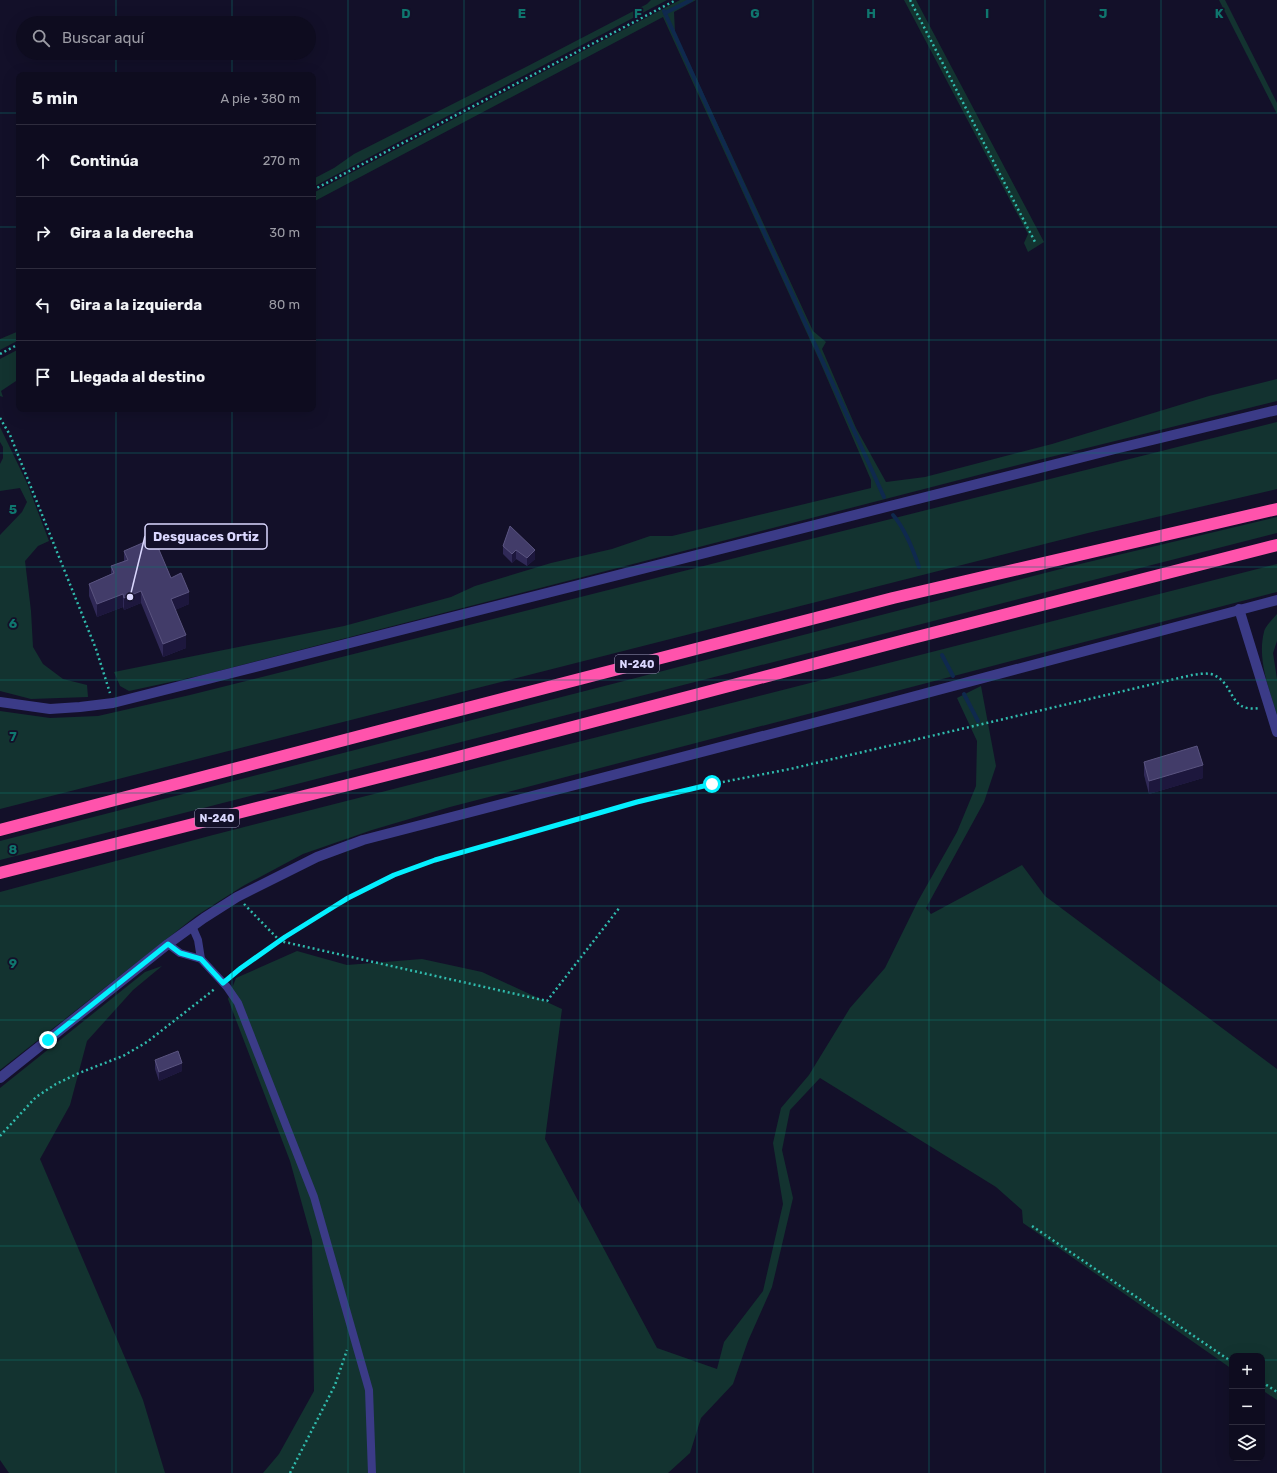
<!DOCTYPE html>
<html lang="es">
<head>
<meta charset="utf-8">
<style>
	body { margin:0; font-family:Rubik,sans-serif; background:#171528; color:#f1f3f6 }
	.controls { position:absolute; right:12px; bottom:12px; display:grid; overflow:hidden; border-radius:8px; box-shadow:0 4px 16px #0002 }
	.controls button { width:36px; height:36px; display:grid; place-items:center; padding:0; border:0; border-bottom:1px solid #2e2c3d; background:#0e0c1f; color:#f1f3f6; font:20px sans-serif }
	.stop { position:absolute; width:12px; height:12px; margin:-9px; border:3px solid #04f0ff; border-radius:50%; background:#fff }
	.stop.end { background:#04f0ff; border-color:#fff; box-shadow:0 1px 4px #0008 }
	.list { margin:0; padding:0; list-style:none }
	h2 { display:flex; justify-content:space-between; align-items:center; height:52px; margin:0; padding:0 16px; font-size:17px }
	h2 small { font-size:13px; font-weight:400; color:#9b9ba4 }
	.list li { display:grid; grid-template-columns:26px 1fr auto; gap:12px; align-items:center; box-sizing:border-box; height:72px; padding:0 16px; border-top:1px solid #2e2c3d }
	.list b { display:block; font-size:15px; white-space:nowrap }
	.list em { font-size:13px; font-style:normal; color:#9b9ba4 }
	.icon { flex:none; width:22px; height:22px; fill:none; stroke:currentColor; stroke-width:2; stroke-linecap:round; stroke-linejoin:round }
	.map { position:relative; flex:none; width:1277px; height:1473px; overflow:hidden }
	.search { position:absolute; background:#0e0c1f; box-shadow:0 4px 16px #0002; left:16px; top:16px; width:300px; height:44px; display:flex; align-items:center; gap:10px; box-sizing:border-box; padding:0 14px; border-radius:22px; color:#9b9ba4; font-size:15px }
	.panel { position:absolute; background:#0e0c1f; box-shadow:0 4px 16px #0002; left:16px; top:72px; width:300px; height:340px; border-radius:8px }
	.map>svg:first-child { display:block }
</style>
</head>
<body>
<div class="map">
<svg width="1277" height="1473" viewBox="0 0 1277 1473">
	<rect width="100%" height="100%" fill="#131029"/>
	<g fill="#133330">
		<path d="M651 0H667L313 187V179L334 168 354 154 524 68 647 4Z"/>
		<path d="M680 0H696L674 12 675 32 813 331 826 342 822 349 856 428 886 482 925 477 1052 444 1209 396 1277 379V401L990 472 203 675 129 691 120 686 114 672 344 626 451 597 475 586 551 563 612 549 650 536H672L871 488V480L821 364 663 17 313 202V193Z"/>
		<path d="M904 0H916L1044 242 1028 252 1024 243 1028 234Z"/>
		<path d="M1219 0H1225L1277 103V114Z"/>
		<path d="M19 331V340L0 350V339Z"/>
		<path d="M19 349V379L1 391 3 397 0 396V359Z"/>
		<path d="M1277 422V489L1088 533 0 809V711L50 718 98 716 190 695Z"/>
		<path d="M0 427 27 483 49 541 38 546 25 561 31 611 33 647 43 664 63 679 87 685 88 697 31 699 0 691V535L22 512 27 502 20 488 0 491V464L3 458V447L0 442Z"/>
		<path d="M1277 517V533L0 860V841L1080 564Z"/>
		<path d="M1277 564V592L450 807 372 830 303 854 243 886 196 916 0 1070V892L213 835Z"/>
		<path d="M1277 614V641L1273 653 1277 679V715C1269 689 1257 659 1264 632 1265 626 1273 619 1277 614Z"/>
		<path d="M981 686 996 766 984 802 926 908 931 914 1022 865 1045 896 1277 1069V1400L1262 1390V1356H1232V1369L1023 1223 1022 1210 996 1187 820 1078 790 1110 782 1150 793 1198 772 1287 748 1341 733 1384 701 1418 690 1453 668 1473H263L279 1454 314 1391 312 1240 290 1161 228 999 236 978 297 951 347 965 422 959 482 972 562 1009 545 1139 657 1348 717 1369 724 1342 763 1291 783 1204 773 1143 781 1108 809 1075 850 1008 885 968 918 901 957 832 976 786 977 741 957 698Z"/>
		<path d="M162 966 133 990 87 1041 70 1105 40 1159 143 1400 165 1473H9L0 1460V1088L145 972Z"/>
	</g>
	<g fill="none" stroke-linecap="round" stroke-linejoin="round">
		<g stroke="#0f294e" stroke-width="4">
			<path d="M664 11 884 497"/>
			<path d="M665 13 691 0"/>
			<path d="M893 515C905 529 913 549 919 567"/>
			<path d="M942 655 953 676"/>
			<path d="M964 694 978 721"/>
		</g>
		<g stroke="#30bbad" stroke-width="2.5" stroke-dasharray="2 3" stroke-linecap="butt">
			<path d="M910 0 1035 242"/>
			<path d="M313 190 676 0"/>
			<path d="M0 354 19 344"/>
			<path d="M0 418 10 435 96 649 110 693"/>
			<path d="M244 904 280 941 547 1001 620 907"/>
			<path d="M230 976 241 968 285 937 348 898 394 875 435 860 637 802 697 787 790 769 1192 675C1198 674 1205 673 1211 674 1236 682 1227 713 1259 708"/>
			<path d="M0 1136 36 1097 56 1084 79 1073 123 1056 147 1042 216 988"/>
			<path d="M1032 1226 1232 1362"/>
			<path d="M1262 1382 1277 1392"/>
			<path d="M290 1473 335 1385 347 1350"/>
		</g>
		<g stroke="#3b3b87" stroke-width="8">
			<path d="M192 926 198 940 201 959"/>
			<path d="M168 944 180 953 201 959 227 987 238 1003 314 1197 369 1390 372 1473"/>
		</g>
		<g stroke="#3b3b87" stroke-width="10">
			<path d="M1239 609 1277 732"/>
			<path d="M0 1078 168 944 204 918 237 897 317 857 363 840 844 715 1277 600"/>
		</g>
		<path stroke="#3b3b87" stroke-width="10" d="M0 702 50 709 80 707 113 703 1115 449 1277 410"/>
		<g stroke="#ff53ac" stroke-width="12">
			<path d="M0 830 421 720 893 598 1277 509"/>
			<path d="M0 873 435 763 905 640 1277 545"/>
		</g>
	</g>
	<g fill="#302957">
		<path d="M510 526 535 559 527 566 516 559 512 563 503 554V546Z"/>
		<path d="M124 551 171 578 189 604 175 610 186 648 163 657 141 603 124 610 123 607 97 617 89 596V584L111 574V566L124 562Z"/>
		<path d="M1144 762 1203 778 1149 794 1144 775Z"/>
		<path d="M155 1060 182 1071 159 1081 155 1069Z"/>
	</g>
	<g fill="#1d173d">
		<path d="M516 550V559L512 563V554Z"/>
		<path d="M535 550V559L527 566V558Z"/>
		<path d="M141 591V603L124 610V598Z"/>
		<path d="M189 592V604L171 612V599Z"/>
		<path d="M123 594V607L97 617V604Z"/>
		<path d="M186 635V648L163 657V644Z"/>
		<path d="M1203 765V778L1149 794V781Z"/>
		<path d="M182 1063V1071L159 1081V1072Z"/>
	</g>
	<g fill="#423c69" stroke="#5a5480">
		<path d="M510 526 535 550 527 558 516 550 512 554 503 546Z"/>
		<path d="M154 538 171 578 181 573 189 592 171 599 186 635 163 644 141 591 124 598 123 594 97 604 89 584 114 573 111 566 128 560 124 551Z"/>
		<path d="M1197 746 1203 765 1149 781 1144 762Z"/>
		<path d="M178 1051 182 1063 159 1072 155 1060Z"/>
	</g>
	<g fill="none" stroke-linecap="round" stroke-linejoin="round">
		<path stroke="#04f0ff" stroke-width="5" d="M48 1040 168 944 180 953 201 959 223 983 241 968 285 937 335 906 348 898 394 875 435 860 599 813 637 802 712 784"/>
	</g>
	<path fill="none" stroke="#0f766e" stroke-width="1" stroke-opacity="0.55" d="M116 0V23M232 0V23M348 0V1473M464 0V1473M580 0V1473M697 0V1473M813 0V1473M929 0V1473M1045 0V1473M1161 0V1473M116 53V75M232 53V75M0 113H19M313 113H1277M0 227H19M313 227H1277M0 340H19M313 340H1277M116 409V1473M232 409V1473M0 453H1277M0 567H1277M0 680H1277M0 793H1277M0 906H1277M0 1020H1277M0 1133H1277M0 1246H1277M0 1360H1232M1262 1360H1277"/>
	<g text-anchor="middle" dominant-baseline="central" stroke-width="3.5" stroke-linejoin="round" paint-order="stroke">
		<g fill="#131029" stroke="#9f9cbf" stroke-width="1">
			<rect x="615" y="655" width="44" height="18" rx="3"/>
			<rect x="195" y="809" width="44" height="18" rx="3"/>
		</g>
		<g font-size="11" font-weight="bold" fill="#dbd8ff">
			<text x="637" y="664">N-240</text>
			<text x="217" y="818">N-240</text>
		</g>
	</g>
	<g font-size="13" text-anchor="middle" font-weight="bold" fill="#0f766e" stroke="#131029" stroke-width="3.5" stroke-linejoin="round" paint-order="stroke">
		<text x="406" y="18">D</text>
		<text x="522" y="18">E</text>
		<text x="638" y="18">F</text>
		<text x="755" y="18">G</text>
		<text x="871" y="18">H</text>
		<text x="987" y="18">I</text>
		<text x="1103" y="18">J</text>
		<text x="1219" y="18">K</text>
		<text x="13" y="514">5</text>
		<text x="13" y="628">6</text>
		<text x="13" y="741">7</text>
		<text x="13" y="854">8</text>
		<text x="13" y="968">9</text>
	</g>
	<path fill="none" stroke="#dbd8ff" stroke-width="1.5" d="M130 597L145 536"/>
	<circle fill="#dbd8ff" stroke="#131029" stroke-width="1.5" cx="130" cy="597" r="4"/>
	<rect fill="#131029" stroke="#dbd8ff" stroke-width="1.5" x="145" y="524" width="122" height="25" rx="4"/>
	<g font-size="13" text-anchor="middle" font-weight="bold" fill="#dbd8ff">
		<text x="206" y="541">Desguaces Ortiz</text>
	</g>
</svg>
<div class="controls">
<button>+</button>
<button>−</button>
<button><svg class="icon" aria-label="layers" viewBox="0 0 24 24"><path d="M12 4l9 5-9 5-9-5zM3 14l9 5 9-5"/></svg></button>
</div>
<div class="stop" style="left:712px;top:784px"></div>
<div class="stop end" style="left:48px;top:1040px"></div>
<div class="search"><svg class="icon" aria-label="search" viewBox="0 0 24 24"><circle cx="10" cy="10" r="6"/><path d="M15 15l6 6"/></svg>Buscar aquí</div>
<section class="panel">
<h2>5 min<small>A pie · 380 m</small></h2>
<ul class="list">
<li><svg class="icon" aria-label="ahead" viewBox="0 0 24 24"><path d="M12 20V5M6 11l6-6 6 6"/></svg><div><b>Continúa</b></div><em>270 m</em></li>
<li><svg class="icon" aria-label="right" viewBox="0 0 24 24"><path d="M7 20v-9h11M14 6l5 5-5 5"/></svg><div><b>Gira a la derecha</b></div><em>30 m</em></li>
<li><svg class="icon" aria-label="left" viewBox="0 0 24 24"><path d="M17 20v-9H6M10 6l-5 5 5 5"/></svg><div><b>Gira a la izquierda</b></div><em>80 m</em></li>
<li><svg class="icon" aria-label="arrive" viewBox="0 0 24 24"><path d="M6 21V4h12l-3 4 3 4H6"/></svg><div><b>Llegada al destino</b></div></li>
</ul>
</section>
</div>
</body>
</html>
